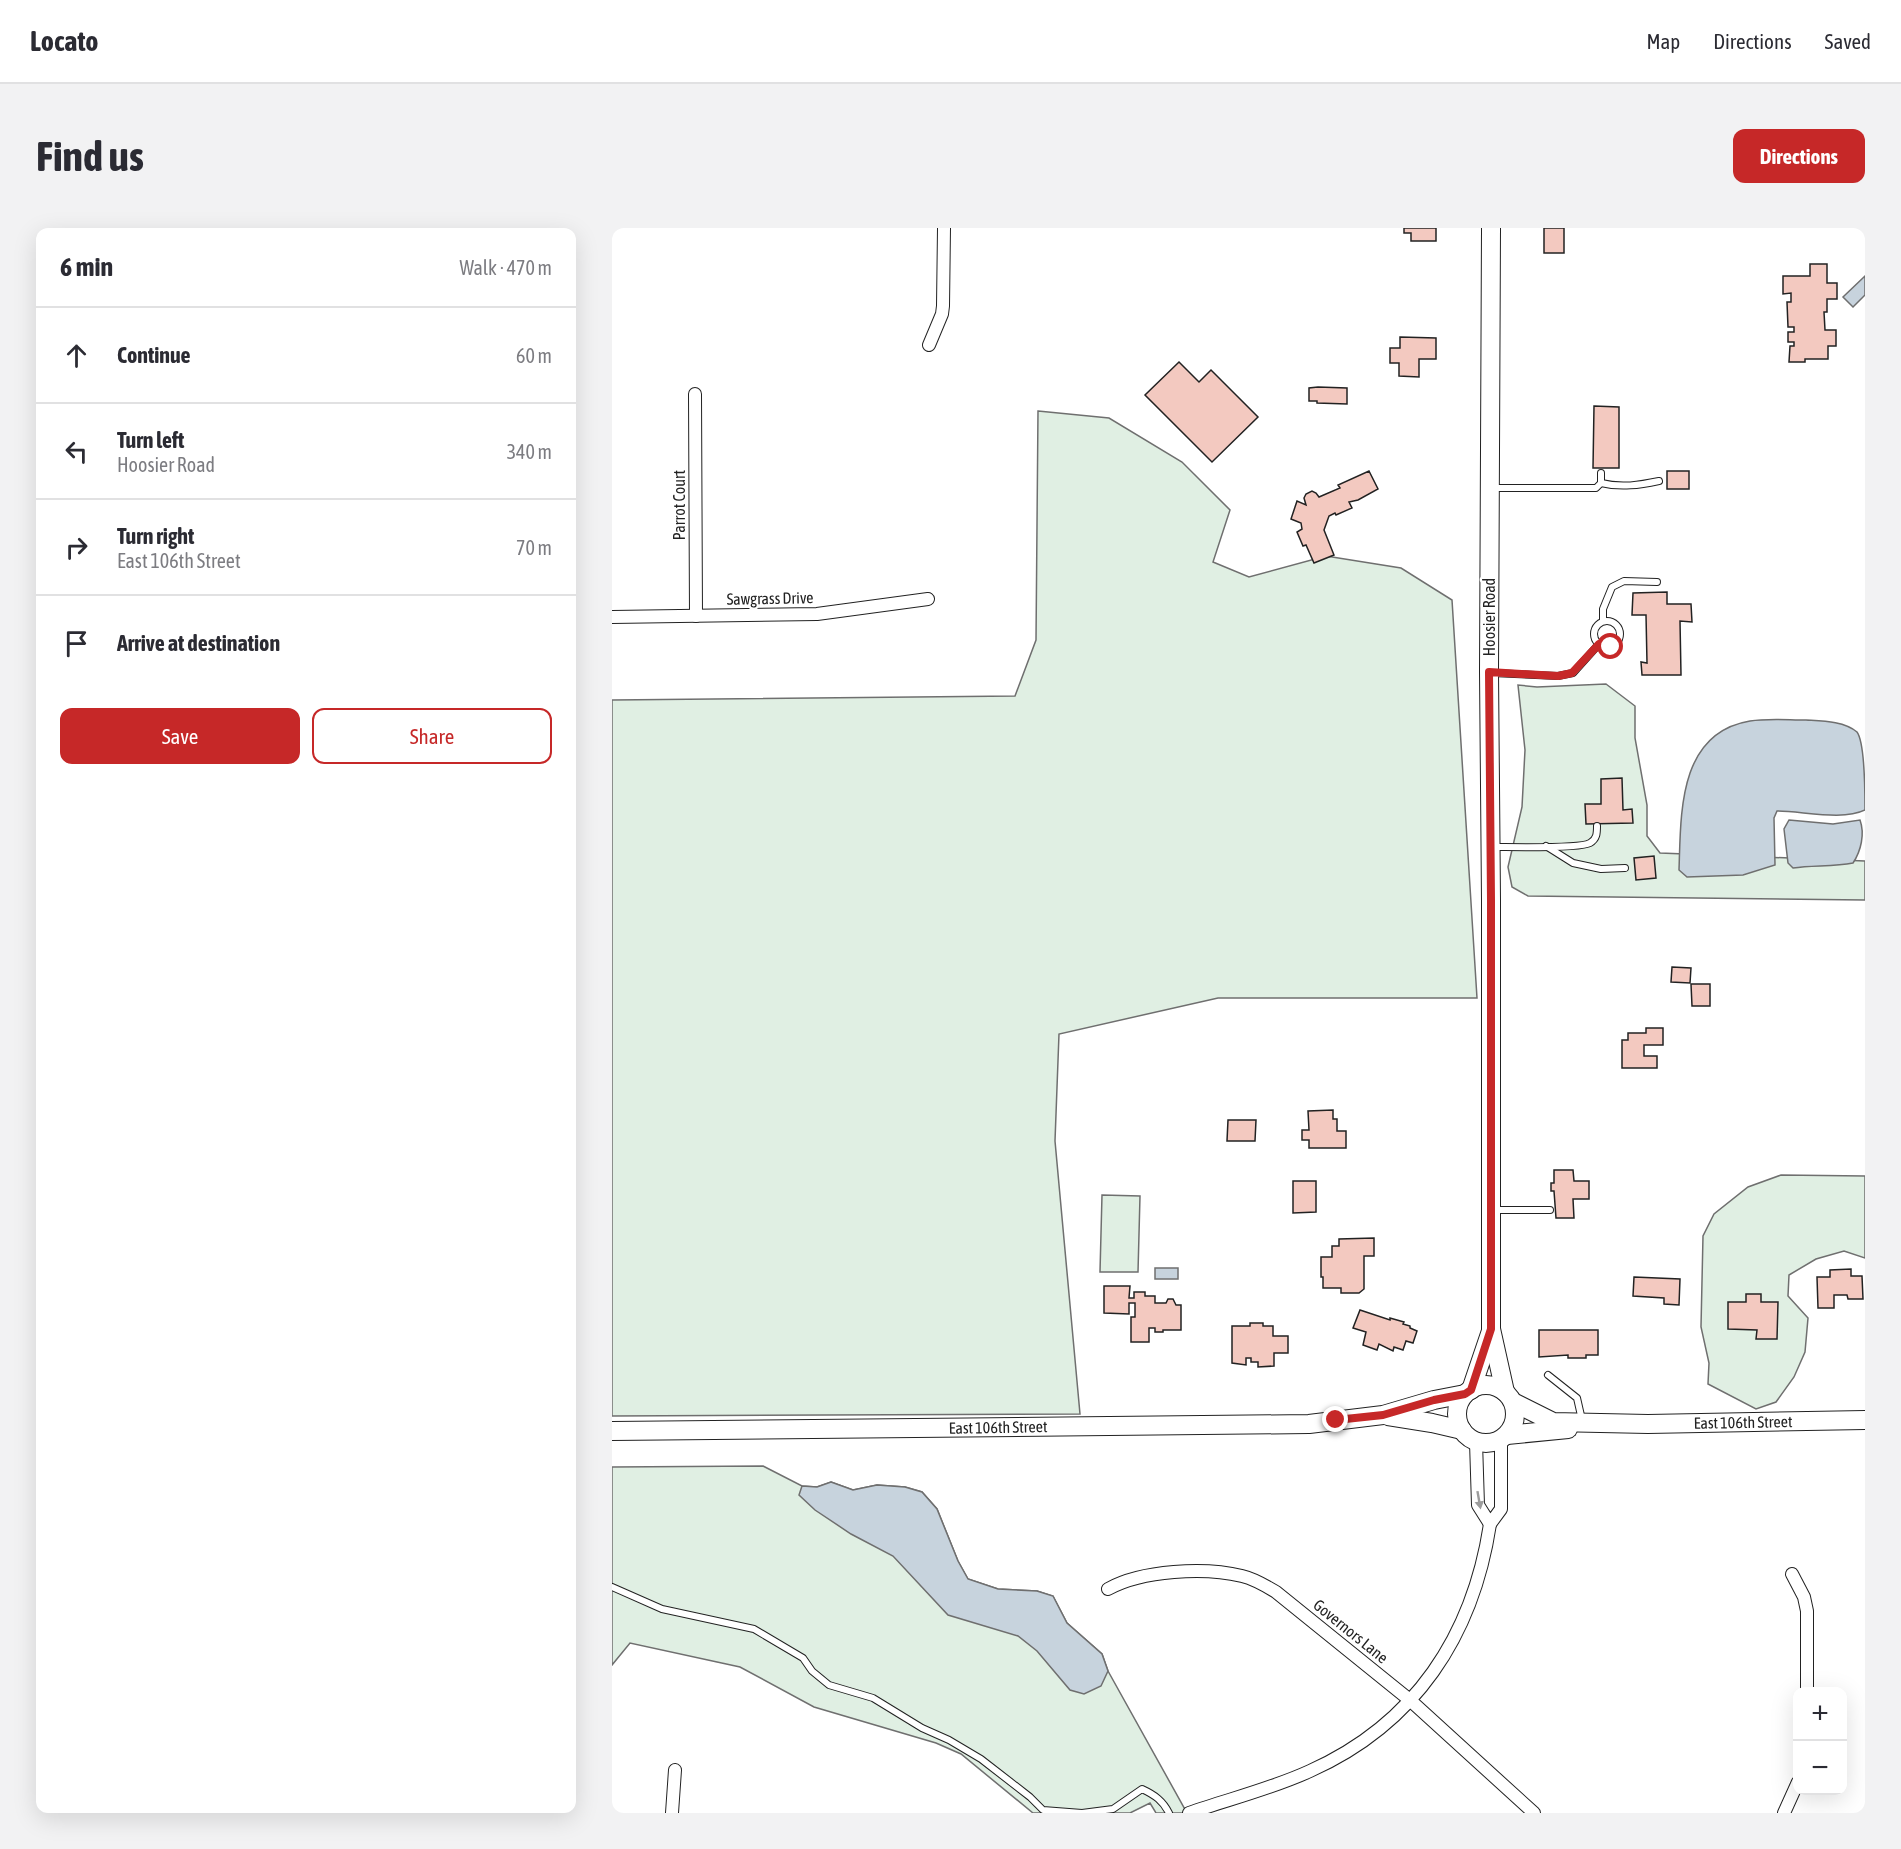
<!DOCTYPE html>
<html lang="en">
<head>
<meta charset="utf-8">
<style>
	body { margin:0; font-family:"Asap Condensed",sans-serif; background:#f2f2f3; color:#2b2b33 }
	.controls { position:absolute; right:18px; bottom:18px; display:grid; overflow:hidden; border-radius:12px; box-shadow:0 6px 24px #0002 }
	.controls button { width:54px; height:54px; display:grid; place-items:center; padding:0; border:0; border-bottom:2px solid #e1e1e2; background:#fff; color:#2b2b33; font:30px sans-serif }
	.stop { position:absolute; width:18px; height:18px; margin:-14px; border:4px solid #c62828; border-radius:50%; background:#fff }
	.stop.end { background:#c62828; border-color:#fff; box-shadow:0 2px 6px #0008 }
	.list { margin:0; padding:0; list-style:none }
	h2 { display:flex; justify-content:space-between; align-items:center; height:78px; margin:0; padding:0 24px; font-size:26px }
	h2 small { font-size:20px; font-weight:400; color:#7c7c81 }
	.list li { display:grid; grid-template-columns:39px 1fr auto; gap:18px; align-items:center; box-sizing:border-box; height:96px; padding:0 24px; border-top:2px solid #e1e1e2 }
	.list b { display:block; font-size:22px; white-space:nowrap }
	.list p { margin:0; font-size:20px; white-space:nowrap; color:#7c7c81 }
	.list em { font-size:20px; font-style:normal; color:#7c7c81 }
	.actions { display:flex; gap:12px; padding:18px 24px }
	.actions a { flex:1; padding:14px 0; border:2px solid #c62828; border-radius:12px; text-align:center; font-size:21px; color:#c62828 }
	.actions .main { background:#c62828; color:#fff }
	.icon { flex:none; width:33px; height:33px; fill:none; stroke:currentColor; stroke-width:2; stroke-linecap:round; stroke-linejoin:round }
	.map { position:relative; flex:none; width:1253px; height:1585px; overflow:hidden; border-radius:12px }
	header { display:flex; align-items:center; gap:36px; box-sizing:border-box; height:84px; padding:0 30px; background:#fff; border-bottom:2px solid #e1e1e2 }
	header strong { font-size:28px }
	nav { display:flex; gap:33px; margin-inline-start:auto; font-size:21px }
	.intro { display:flex; align-items:center; justify-content:space-between; box-sizing:border-box; height:144px; padding:0 36px }
	h1 { margin:0; font-size:42px }
	.button { padding:15px 27px; border-radius:12px; background:#c62828; color:#fff; font-size:21px; font-weight:700 }
	main { display:flex; gap:36px; padding:0 36px }
	aside { flex:1; background:#fff; border-radius:12px; box-shadow:0 6px 24px #0002 }
	.map>svg:first-child { display:block }
</style>
</head>
<body>
<header>
<strong>Locato</strong>
<nav><a>Map</a><a>Directions</a><a>Saved</a></nav>
</header>
<div class="intro"><h1>Find us</h1><a class="button">Directions</a></div>
<main>
<aside>
<h2>6 min<small>Walk · 470 m</small></h2>
<ul class="list">
<li><svg class="icon" aria-label="ahead" viewBox="0 0 24 24"><path d="M12 20V5M6 11l6-6 6 6"/></svg><div><b>Continue</b></div><em>60 m</em></li>
<li><svg class="icon" aria-label="left" viewBox="0 0 24 24"><path d="M17 20v-9H6M10 6l-5 5 5 5"/></svg><div><b>Turn left</b><p>Hoosier Road</p></div><em>340 m</em></li>
<li><svg class="icon" aria-label="right" viewBox="0 0 24 24"><path d="M7 20v-9h11M14 6l5 5-5 5"/></svg><div><b>Turn right</b><p>East 106th Street</p></div><em>70 m</em></li>
<li><svg class="icon" aria-label="arrive" viewBox="0 0 24 24"><path d="M6 21V4h12l-3 4 3 4H6"/></svg><div><b>Arrive at destination</b></div></li>
</ul>
<div class="actions"><a class="main">Save</a><a>Share</a></div>
</aside>
<div class="map">
<svg width="1253" height="1585" viewBox="0 0 1253 1585">
	<rect width="100%" height="100%" fill="#fff"/>
	<g fill="#e0efe3" stroke="#6f6f6f" stroke-width="1.5">
		<path d="M426 183 497 190 570 234 618 282 601 334 637 349 714 328 789 340 840 372 865 770H606L447 806 443 913 468 1186 0 1188V472L403 468 424 412Z"/>
		<path d="M994 456 1023 478V510L1035 577V608L1048 625 1253 633V672L916 668 900 659 896 639 910 579 913 522 906 457 925 459Z"/>
		<path d="M1169 947 1253 948V1030L1232 1023 1204 1031 1177 1047 1176 1068 1196 1090 1193 1124 1182 1149 1164 1174 1144 1181 1096 1156 1097 1135 1089 1099 1091 1008 1102 986 1136 959Z"/>
		<path d="M490 967 528 968 526 1044H488Z"/>
		<path d="M151 1238 190 1258 205 1259 219 1254 241 1262 265 1257 293 1259 310 1264 325 1281 346 1333 356 1351 386 1361 425 1363 441 1368 455 1395 490 1426 496 1443 575 1585H544L538 1575 518 1585H421L349 1526 324 1515 202 1479 128 1439 18 1415 0 1437V1239Z"/>
	</g>
	<g fill="#c7d3dd" stroke="#6f6f6f" stroke-width="1.5">
		<path d="M1253 48V67L1241 79 1231 69Z"/>
		<path d="M1194 492C1210 493 1232 493 1245 504 1253 515 1253 565 1253 582 1231 593 1190 583 1165 583L1162 590 1163 637 1131 647 1075 649 1067 642C1069 585 1066 505 1138 493 1156 490 1176 492 1194 492Z"/>
		<path d="M1177 592 1221 596 1248 592C1253 606 1249 623 1241 635 1221 639 1201 637 1181 640L1176 635 1172 601Z"/>
		<rect x="543" y="1040" width="23" height="11"/>
		<path d="M219 1254 241 1262 265 1257 293 1259 310 1264 325 1281 346 1333 356 1351 386 1361 425 1363 441 1368 455 1395 490 1426 496 1443 489 1458 472 1466 458 1462 425 1423 406 1408 336 1387 281 1328 239 1306 203 1282 187 1267 190 1258 205 1259Z"/>
	</g>
	<g fill="#f3c9c0" stroke="#222" stroke-width="1.5">
		<path d="M792 0H824V13H799V5H792Z"/>
		<rect x="932" y="0" width="20" height="25"/>
		<path d="M1198 36H1215V55H1225V71H1215V84H1212L1213 102H1224V118H1216V131H1193V134H1177L1178 118H1182V114H1176V104H1182V99H1176L1175 74H1179V65L1171 66V48H1198Z"/>
		<path d="M788 109 824 110V131H807V149L787 148V135H778V120H788Z"/>
		<path d="M567 134 587 154 599 142 646 189 600 234 533 167Z"/>
		<path d="M706 159 735 160V176L705 175V173H697V160Z"/>
		<path d="M982 178 1007 179V240H981Z"/>
		<path d="M757 243 766 261 746 272 737 274 740 280 724 287 723 285 717 288 712 302 722 327 702 335 694 317 691 318 685 304 690 301 689 295 679 291 685 273 694 277 692 270 694 266 700 263 704 265 707 269 728 260 726 257Z"/>
		<rect x="1055" y="243" width="22" height="18"/>
		<path d="M1055 364V376H1079L1080 394 1068 393 1069 447H1030L1029 434 1035 435 1034 387H1020L1021 365Z"/>
		<path d="M1010 550 1011 582 1020 581 1021 595 974 596 973 576H989V551Z"/>
		<path d="M1042 628 1044 650 1024 652 1022 630Z"/>
		<path d="M1060 739 1079 740 1078 755 1059 754Z"/>
		<path d="M1079 756H1098V778H1080Z"/>
		<path d="M1034 800H1051V817H1032V828H1045V840H1010V812H1016V805H1034Z"/>
		<path d="M721 882V891H725V903H734V920H697V912H690V902H697L696 883Z"/>
		<path d="M616 892H644L643 913H615Z"/>
		<path d="M942 942H961L962 953H977V971H961L962 990H944L942 963H939V955H942Z"/>
		<path d="M681 953H704V984L681 985Z"/>
		<path d="M762 1010V1028H752V1061L747 1065H729V1060H711V1049H709V1029H720V1018H727V1011Z"/>
		<path d="M1239 1041V1048H1250L1251 1071H1236L1235 1067H1222V1080H1206L1205 1049H1218V1042Z"/>
		<path d="M1022 1049 1068 1051 1067 1077 1052 1076V1070L1021 1068Z"/>
		<path d="M492 1058H518L517 1070H522V1064H533V1068H543V1075H554L556 1071H561L564 1077H569V1102H551V1104H543V1100H537V1114H519V1089H523V1075H517V1086L492 1085Z"/>
		<path d="M1134 1066H1149V1074H1166L1165 1111H1144L1145 1102 1116 1101V1074H1134Z"/>
		<path d="M748 1082 778 1092V1090L792 1094 791 1096 798 1098V1100L805 1103 801 1115 794 1113 791 1122 782 1119 781 1123 767 1116 765 1122 751 1117 754 1104 741 1100Z"/>
		<path d="M638 1095H651V1098H661V1108H676V1125H662V1138L646 1139V1134H639V1130H634V1137L620 1135V1098H638Z"/>
		<path d="M927 1102H986V1127H974V1130H956V1127L927 1129Z"/>
	</g>
	<g fill="none" stroke-linecap="round" stroke-linejoin="round">
		<defs>
			<g id="lane">
				<path d="M989 255C1009 260 1028 257 1047 253"/>
				<path d="M881 260H984L989 255V245"/>
				<circle cx="995" cy="406" r="13"/>
				<path d="M991 393V381L1000 359 1012 353 1045 354"/>
				<path d="M880 445 946 448 961 445 987 416"/>
				<path d="M934 618 961 635 989 641 1013 640"/>
				<path d="M881 619C898 619 967 621 978 615 985 611 985 605 985 598"/>
				<path d="M882 982H938"/>
				<path d="M936 1147 965 1170 970 1192"/>
				<path d="M0 1359 50 1381 142 1401 191 1430 200 1443 217 1457 261 1470 310 1500 337 1512 369 1531 418 1569 431 1582 470 1585 501 1581 530 1561C543 1567 551 1573 557 1585"/>
			</g>
			<g id="street">
				<path d="M317 117 330 86 331 78 332 0"/>
				<path d="M83 166 84 388"/>
				<path d="M0 389 205 386 316 371"/>
				<path d="M864 1214 866 1277 878 1296 889 1281V1211"/>
				<path d="M1180 1346 1192 1369 1195 1383V1464"/>
				<path d="M496 1361C530 1342 593 1339 630 1348 643 1351 654 1358 664 1364L799 1473 922 1585"/>
				<path d="M60 1585 63 1542"/>
				<path d="M577 1585C617 1571 659 1561 698 1543 803 1496 861 1408 878 1296"/>
				<path d="M1172 1585 1186 1554"/>
			</g>
			<g id="secondary">
				<path d="M879 0 877 444 879 672V1101L893 1164"/>
				<circle cx="874" cy="1186" r="29"/>
				<path d="M859 1162 879 1103"/>
				<path d="M901 1174 941 1194 1036 1196 1253 1192"/>
				<path d="M776 1188 820 1195 850 1202"/>
				<path d="M0 1203 697 1196 771 1187 822 1172 853 1166"/>
				<path d="M895 1207 956 1201"/>
			</g>
		</defs>
		<use href="#lane" stroke="#222" stroke-width="8"/>
		<use href="#street" stroke="#222" stroke-width="14"/>
		<use href="#secondary" stroke="#222" stroke-width="20"/>
		<use href="#lane" stroke="#fff" stroke-width="6"/>
		<use href="#street" stroke="#fff" stroke-width="12"/>
		<use href="#secondary" stroke="#fff" stroke-width="18"/>
	</g>
	<defs><path id="oneway-solid" d="M-6-.8H1V-3.2L6.5 0L1 3.2V.8H-6Z" transform="scale(1.5)"/></defs>
	<use fill="#9c9c9c" href="#oneway-solid" transform="translate(867 1272) rotate(80)"/>
	<g fill="none" stroke-linecap="round" stroke-linejoin="round">
		<path stroke="#c62828" stroke-width="8" d="M724 1192 771 1187 822 1172 853 1166 859 1162 879 1101V672L877 444 946 448 960 445 987 416 999 419"/>
	</g>
	<g text-anchor="middle" dominant-baseline="central" stroke-width="4.5" stroke-linejoin="round" paint-order="stroke">
		<g font-size="16" fill="#222" stroke="#fff">
			<text transform="translate(67 277) rotate(-90)">Parrot Court</text>
			<text transform="translate(158 370) rotate(-1)">Sawgrass Drive</text>
			<text transform="translate(877 389) rotate(-90)">Hoosier Road</text>
			<text transform="translate(1131 1194) rotate(-1)">East 106th Street</text>
			<text transform="translate(386 1199) rotate(-1)">East 106th Street</text>
			<text transform="translate(739 1403) rotate(39)">Governors Lane</text>
		</g>
	</g>
</svg>
<div class="controls">
<button>+</button>
<button>−</button>
</div>
<div class="stop" style="left:999px;top:419px"></div>
<div class="stop end" style="left:724px;top:1192px"></div>
</div>
</main>
</body>
</html>
